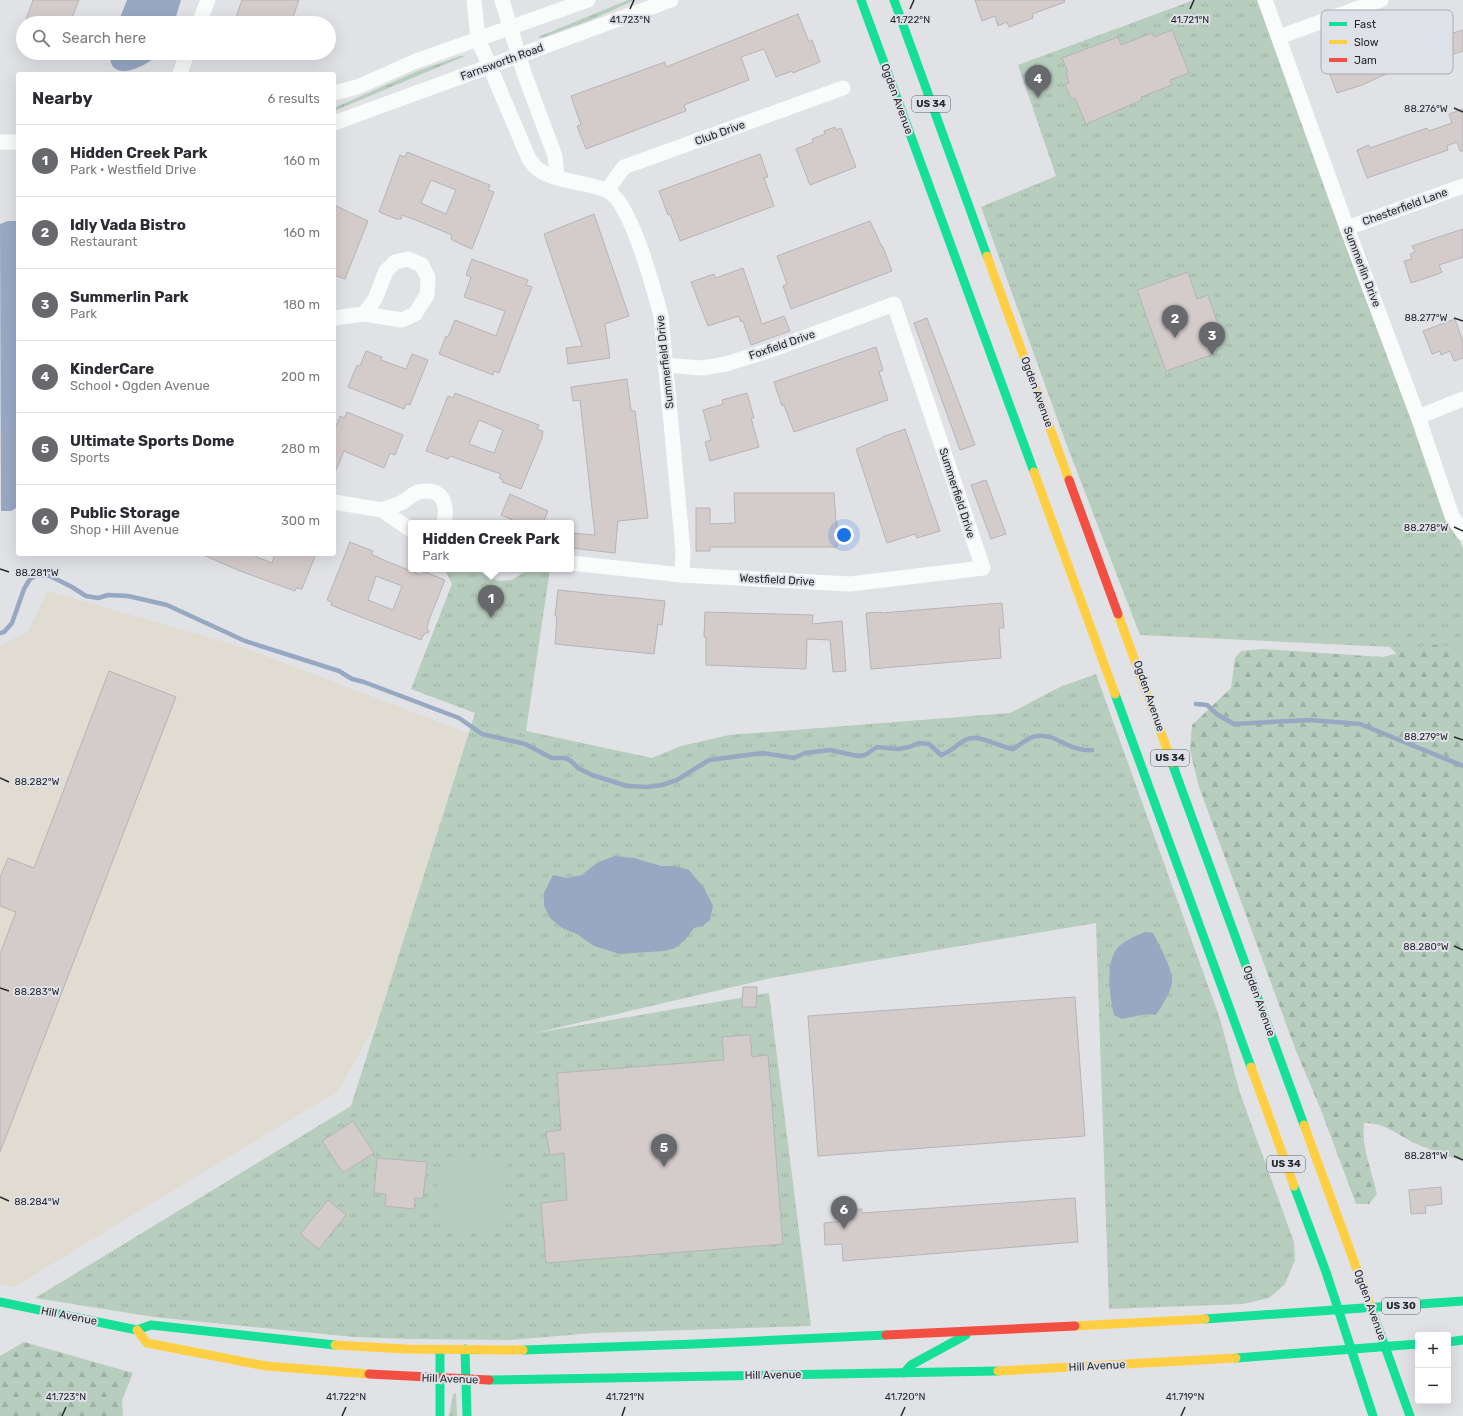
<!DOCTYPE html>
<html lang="en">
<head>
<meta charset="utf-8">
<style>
	body { margin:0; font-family:Rubik,sans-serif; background:#f7f7f7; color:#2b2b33 }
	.controls { position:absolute; right:12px; bottom:12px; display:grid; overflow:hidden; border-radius:4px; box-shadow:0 4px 16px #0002 }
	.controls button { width:36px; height:36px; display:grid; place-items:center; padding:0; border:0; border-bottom:1px solid #e1e1e2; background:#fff; color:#2b2b33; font:20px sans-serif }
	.you { position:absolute; left:844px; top:535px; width:14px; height:14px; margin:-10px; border:3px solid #fff; border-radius:50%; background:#1a73e8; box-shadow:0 0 0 6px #1a73e833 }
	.badge { display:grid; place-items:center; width:26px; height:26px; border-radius:50%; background:#68696c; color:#fff; font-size:13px; font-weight:700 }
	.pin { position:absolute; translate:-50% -33px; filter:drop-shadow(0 1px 2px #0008) }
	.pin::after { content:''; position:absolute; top:21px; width:14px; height:12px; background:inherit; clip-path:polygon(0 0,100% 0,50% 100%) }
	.popup { position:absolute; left:408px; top:520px; width:166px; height:52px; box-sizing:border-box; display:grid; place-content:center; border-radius:4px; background:#fff; filter:drop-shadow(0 1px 3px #0005); font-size:13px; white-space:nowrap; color:#7c7c81 }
	.popup b { font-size:15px; color:#2b2b33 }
	.popup::after { content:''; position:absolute; left:50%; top:100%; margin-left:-8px; border:8px solid transparent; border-top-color:#fff }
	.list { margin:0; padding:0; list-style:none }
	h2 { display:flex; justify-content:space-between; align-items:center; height:52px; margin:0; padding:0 16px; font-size:17px }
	h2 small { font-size:13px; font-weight:400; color:#7c7c81 }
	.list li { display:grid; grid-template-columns:26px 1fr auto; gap:12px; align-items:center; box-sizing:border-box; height:72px; padding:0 16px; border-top:1px solid #e1e1e2 }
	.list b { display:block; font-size:15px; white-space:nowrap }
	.list p { margin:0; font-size:13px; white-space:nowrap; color:#7c7c81 }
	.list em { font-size:13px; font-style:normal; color:#7c7c81 }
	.icon { flex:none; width:22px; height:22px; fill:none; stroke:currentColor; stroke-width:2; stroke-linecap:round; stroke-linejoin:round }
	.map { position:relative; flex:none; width:1463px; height:1416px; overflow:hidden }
	.search { position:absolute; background:#fff; box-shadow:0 4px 16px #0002; left:16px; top:16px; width:320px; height:44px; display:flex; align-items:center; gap:10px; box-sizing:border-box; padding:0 14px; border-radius:22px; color:#7c7c81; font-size:15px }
	.panel { position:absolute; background:#fff; box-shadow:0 4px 16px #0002; left:16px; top:72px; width:320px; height:484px; border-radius:4px }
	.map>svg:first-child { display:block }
</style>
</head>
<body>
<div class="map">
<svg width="1463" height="1416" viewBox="0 0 1463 1416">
	<defs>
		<pattern id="grass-tufts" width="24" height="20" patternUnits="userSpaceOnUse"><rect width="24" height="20" fill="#b7cdbd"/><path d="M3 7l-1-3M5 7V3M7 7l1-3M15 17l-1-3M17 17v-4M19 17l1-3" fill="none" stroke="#9db0a3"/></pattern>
		<pattern id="forest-firs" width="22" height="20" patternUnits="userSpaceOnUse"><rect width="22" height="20" fill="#b7cdbd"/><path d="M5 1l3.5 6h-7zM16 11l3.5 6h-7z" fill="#9db0a3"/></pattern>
	</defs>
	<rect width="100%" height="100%" fill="#e1e2e6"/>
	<path fill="#e0dcd2" d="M48 591 242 647 468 733 378 1020 338 1091 14 1287 0 1284V645L28 632Z"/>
	<g fill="url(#grass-tufts)">
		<path d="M628 0H635L591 20 541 38 538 37Z"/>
		<path d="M1194 0H1257L1463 549V722L1390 647 1140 635 1066 443 981 207 1056 176 1018 65Z"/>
		<path d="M460 56H465L334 111V108L420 70Z"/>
		<path d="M444 569H478L484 575 498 581 512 580 529 569H550L526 731 652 758 681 746 729 735 1010 713 1060 687 1096 674 1220 1019 1240 1093 1294 1242 1295 1260 1285 1284 1269 1298 1243 1304 1109 1309 1096 923 771 978 535 1033 769 993 811 1326 594 1333 511 1340 409 1339 354 1337 154 1317 35 1298 351 1106 475 713 411 689 452 584Z"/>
		<path d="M456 1393 457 1416H449L453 1394Z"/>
	</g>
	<g fill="url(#forest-firs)">
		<path d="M1432 644 1463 648V1161C1448 1156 1433 1151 1419 1145 1400 1137 1385 1122 1364 1123 1361 1147 1372 1171 1377 1194L1369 1204H1356L1321 1110 1296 1051 1199 787 1190 750 1192 725 1231 688 1235 658 1241 651 1262 649 1383 657Z"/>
		<path d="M24 1342 133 1373 122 1400 123 1416H0V1356Z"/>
	</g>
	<path fill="#b7cdbd" d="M450 1156 508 1162 501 1227H447C433 1193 433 1188 450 1156Z"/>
	<g fill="#97a8c3">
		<path d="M127 0H181L174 23H118Z"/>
		<path d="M110 53H160C148 66 108 86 110 53Z"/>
		<path d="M8 221H18V507L11 511H1L0 224Z"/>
		<path d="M615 856 634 858 661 866H674L689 870 704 888 713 906 710 920 702 926 694 928 685 940 675 948 664 951 620 954 594 946 577 934 562 928 550 918 544 906V893L553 875 567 878 582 875 598 862Z"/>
		<path d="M1145 932 1153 933C1160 946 1169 963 1172 977 1174 988 1162 1006 1156 1015L1146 1014 1122 1019 1114 1015C1110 997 1105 966 1116 950 1122 941 1136 936 1145 932Z"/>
	</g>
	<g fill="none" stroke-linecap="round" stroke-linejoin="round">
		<g stroke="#97a8c3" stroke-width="4.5">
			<path d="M0 633 4 632 12 623 24 589 30 579 37 575 50 576 72 587 86 596 98 598 108 595 128 596 167 605 245 641 339 671 352 679 364 682 459 718 482 734 525 744 552 758H565L571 761 578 768 592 775 627 786 647 787 662 785 677 780 709 760 763 753 794 758 805 753 830 750 858 756 865 755 877 747 898 749 909 747 919 743 929 744 941 755C951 752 956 745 965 740 979 733 999 747 1013 749 1020 745 1029 736 1038 736 1057 734 1069 752 1092 750"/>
			<path d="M1196 704 1207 705 1218 715 1234 724 1309 720 1360 724 1463 766"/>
		</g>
	</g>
	<g fill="#d4cbcb" stroke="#b5b4b6" fill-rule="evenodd">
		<path d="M33 0H79L70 23H25Z"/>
		<path d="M242 0H299L291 23H234Z"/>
		<path d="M975 0H1064L1065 2 1032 14 1033 18 1009 27 1007 22 998 26 995 16 982 21Z"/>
		<path d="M798 14 809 42 812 40 820 62 793 73 792 71 776 77 764 49 741 57 749 80 684 105 686 111 586 149 577 126 581 125 571 96 665 62 666 67Z"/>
		<path d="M1434 24 1437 34 1442 32 1443 36 1463 30V51L1429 62 1426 51 1402 60 1403 63 1391 67 1392 71 1388 73 1362 85 1337 93 1327 67 1339 61 1338 57 1361 49V51L1405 33Z"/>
		<path d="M1172 30 1189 73 1170 80 1172 85 1141 97 1142 100 1086 124 1075 98 1071 99 1065 84 1069 83 1066 73 1068 72 1062 58 1118 37 1121 45 1152 33 1154 37Z"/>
		<path d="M1463 109V151H1460L1457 142 1447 146 1448 150 1367 178 1357 150 1369 145 1370 148 1427 128 1429 131 1452 123 1449 114Z"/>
		<path d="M835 127 836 130 841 128 856 167 810 185 796 149 813 142 812 139 825 134 824 131Z"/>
		<path d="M407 152 490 185 488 190 494 192 472 249 454 241 451 239 452 235 418 221 402 215 401 219H396L379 212 400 155 405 157ZM431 180 456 190 446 214 421 203Z"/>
		<path d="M760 154 768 177 764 178 774 206 680 241 670 214 668 215 659 191Z"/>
		<path d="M334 205 368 221 345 279 334 275Z"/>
		<path d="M594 214 629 316 605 324 610 358 568 364 566 348 582 346 544 234Z"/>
		<path d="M870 221 882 247H883L892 271 791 309 783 286 787 284 777 256Z"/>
		<path d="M1463 229V257L1439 265 1442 272 1438 274 1411 283 1404 261 1412 259 1410 254 1415 252 1412 246Z"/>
		<path d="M472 259 528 280 526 285 532 287 499 373 494 371 493 375 439 354 446 336 448 337 455 320 496 336 505 311 464 297 471 277 466 275Z"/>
		<path d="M743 268 762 324 784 316 790 331 751 345 743 321 741 322 739 316 708 326 691 282 714 274 716 278Z"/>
		<path d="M1188 272 1197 299 1208 295 1221 333 1211 337 1217 353 1166 371 1137 290Z"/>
		<path d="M927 318 975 445 960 450 914 323Z"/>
		<path d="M1455 319 1463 342V358L1454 361 1450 351 1441 355 1440 351 1432 354 1423 331Z"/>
		<path d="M876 347 883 370 879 372 888 400 794 432 784 405 782 406 774 382Z"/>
		<path d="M366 351 382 357 381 360 406 369 412 354 428 360 410 405 406 404 404 409 348 387 357 365 360 366Z"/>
		<path d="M627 379 631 411H635L648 518 618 521 615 553 571 548V533L595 535 580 400 573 401 571 387Z"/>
		<path d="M455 393 539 425 537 429 543 431 542 438 521 489 502 482 503 480 499 478 501 474 450 456 448 459 426 451 448 396 453 398ZM479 420 503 430 494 453 469 444Z"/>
		<path d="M747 393 754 418H751L759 447 710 461 705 442 711 440 703 410 723 404 722 400Z"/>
		<path d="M347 412 403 435 395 455 390 453 384 468 344 451 334 475V431L340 416 344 418Z"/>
		<path d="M905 429 940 531 917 538 915 534 887 543 856 449 882 438V437Z"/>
		<path d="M986 480 1006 534 991 539 971 485Z"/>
		<path d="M734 493H834L836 522H837V547H710V551H696V508H710V524L735 523Z"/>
		<path d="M510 494 548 511 543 523H520L501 515Z"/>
		<path d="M350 542 373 551 371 554 386 561 421 575 423 571 445 580 429 620 427 628 429 632 424 634 421 640 343 610 331 605 332 602 327 600ZM376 576 402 586 393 610 368 600Z"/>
		<path d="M201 554H250L272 563 275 554H316L303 586 302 589 296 588 295 591 240 571Z"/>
		<path d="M558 590 665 601 662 625 658 624 654 654 555 644 557 616H555Z"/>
		<path d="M1002 603 1004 628H999L1001 658 871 669 866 613 881 612V613Z"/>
		<path d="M705 612 813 615 812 624 842 621 846 671 833 672 830 640 807 639 806 669 706 665V637H704Z"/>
		<path d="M109 671 176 697 0 1152V954L16 912 0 906V878L8 858 34 868Z"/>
		<path d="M743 987H757L756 1007H742Z"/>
		<path d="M1075 997 1085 1136 818 1156 808 1016Z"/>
		<path d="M750 1035 752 1057 768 1055 783 1244 546 1263 541 1203 567 1200 564 1153 550 1155 546 1132 561 1130 557 1073 724 1060 722 1037Z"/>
		<path d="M353 1121 374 1153 343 1173 322 1141Z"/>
		<path d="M377 1158 427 1162 423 1198H415L414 1209 385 1206 386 1194 374 1193Z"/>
		<path d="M1441 1187 1442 1204 1425 1206 1426 1213 1411 1214 1409 1190Z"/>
		<path d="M1075 1198 1078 1242 843 1261 842 1244 825 1245 824 1223 843 1221 842 1211 862 1209V1213Z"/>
		<path d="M328 1200 346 1215 319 1249 300 1234Z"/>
	</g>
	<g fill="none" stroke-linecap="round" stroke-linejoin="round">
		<g stroke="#fafbfb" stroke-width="15">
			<path d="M474 0 478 39 529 159C532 162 535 168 539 170 557 182 586 182 606 190 630 199 654 290 661 316L683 551 682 575"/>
			<path d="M502 0 524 73 555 156 557 177"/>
			<path d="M1265 0 1347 228 1418 417 1452 516 1463 533"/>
			<path d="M199 23 208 0"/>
			<path d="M1279 37 1381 0"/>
			<path d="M180 74 187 53"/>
			<path d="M334 93 357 87 416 61 588 0"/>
			<path d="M334 123 671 0"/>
			<path d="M0 142H18"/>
			<path d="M607 190 624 167 843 88"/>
			<path d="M1347 228 1463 186"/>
			<path d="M334 318 364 314 402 320 415 314 427 295 428 278 422 265 408 259 395 262 386 271 375 299 364 314"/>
			<path d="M1418 417 1463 399"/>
			<path d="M334 502 382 510 411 530"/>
			<path d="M382 510C389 507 396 505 403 502 408 499 413 493 419 492 443 487 448 504 444 523"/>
			<path d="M571 563 682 575 850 584 983 568 894 304 771 350 726 364 702 368 665 365"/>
		</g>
		<g stroke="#16e098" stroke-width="9">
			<path d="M861 0 1034 472"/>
			<path d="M894 0 987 256"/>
			<path d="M1115 694 1251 1067"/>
			<path d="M1172 763 1304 1125"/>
			<path d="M1294 1186 1326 1272 1373 1416"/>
			<path d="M0 1302 137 1330 151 1325 335 1345"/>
			<path d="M1370 1305 1410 1416"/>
			<path d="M1205 1319 1463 1301"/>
			<path d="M1448 1342 1463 1340"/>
			<path d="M465 1349 467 1416"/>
			<path d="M440 1350V1416"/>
			<path d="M523 1350 695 1344 886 1335"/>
			<path d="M1236 1358 1418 1344"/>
			<path d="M904 1373 911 1365 966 1335"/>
			<path d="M489 1380 998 1371"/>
		</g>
		<g stroke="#ffcf43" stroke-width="9">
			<path d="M987 256 1069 480"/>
			<path d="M1034 472 1115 694"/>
			<path d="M1118 614 1172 763"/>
			<path d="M1251 1067 1294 1186"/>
			<path d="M1304 1125 1370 1305"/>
			<path d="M1075 1326 1205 1319"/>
			<path d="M137 1330 147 1343 266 1366 369 1374"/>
			<path d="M335 1345 405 1349 523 1350"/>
			<path d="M998 1371 1236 1358"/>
		</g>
		<g stroke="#f24e42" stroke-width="9">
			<path d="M1069 480 1118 614"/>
			<path d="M886 1335 1075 1326"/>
			<path d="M369 1374 489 1380"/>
		</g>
	</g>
	<path fill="none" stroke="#27282a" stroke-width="1.5" d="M630 9 634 0M910 9 914 0M1190 9 1194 0M1454 108 1463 112M1454 318 1463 321M1454 527 1463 531M0 569 9 572M1454 737 1463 740M0 778 9 782M1454 946 1463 950M0 988 9 991M1454 1156 1463 1160M0 1197 9 1201M62 1416 66 1407M342 1416 346 1407M622 1416 625 1407M901 1416 905 1407M1181 1416 1185 1407"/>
	<g text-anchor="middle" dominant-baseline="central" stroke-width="4" stroke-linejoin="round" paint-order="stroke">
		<g fill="#dfe1e8" stroke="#5e6063" stroke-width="1">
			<rect x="912" y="96" width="38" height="16" rx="3"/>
			<rect x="1151" y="750" width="38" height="16" rx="3"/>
			<rect x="1267" y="1156" width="38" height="16" rx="3"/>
			<rect x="1382" y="1298" width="38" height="16" rx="3"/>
		</g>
		<g font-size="10" font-weight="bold" fill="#27282a">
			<text x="931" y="104">US 34</text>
			<text x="1170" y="758">US 34</text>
			<text x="1286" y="1164">US 34</text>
			<text x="1401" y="1306">US 30</text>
		</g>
		<g font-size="11" fill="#27282a" stroke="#dfe1e8">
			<text transform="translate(502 62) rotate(-20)">Farnsworth Road</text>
			<text transform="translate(897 99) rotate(70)">Ogden Avenue</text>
			<text transform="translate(720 133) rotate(-20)">Club Drive</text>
			<text transform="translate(1405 207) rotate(-20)">Chesterfield Lane</text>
			<text transform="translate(1362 267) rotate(69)">Summerlin Drive</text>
			<text transform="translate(782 345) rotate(-19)">Foxfield Drive</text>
			<text transform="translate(665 362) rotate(-96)">Summerfield Drive</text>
			<text transform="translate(1037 392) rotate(70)">Ogden Avenue</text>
			<text transform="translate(957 493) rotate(72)">Summerfield Drive</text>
			<text transform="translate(777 580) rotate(3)">Westfield Drive</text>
			<text transform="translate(1149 696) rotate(71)">Ogden Avenue</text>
			<text transform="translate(1259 1001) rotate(70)">Ogden Avenue</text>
			<text transform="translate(1370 1305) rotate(70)">Ogden Avenue</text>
			<text transform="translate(69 1316) rotate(11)">Hill Avenue</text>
			<text transform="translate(1097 1366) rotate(-3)">Hill Avenue</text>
			<text transform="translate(773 1375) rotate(-1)">Hill Avenue</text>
			<text transform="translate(450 1379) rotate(2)">Hill Avenue</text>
		</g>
	</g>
	<rect x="1321" y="10" width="132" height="64" rx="6" fill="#dfe1e8" stroke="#a8aaaf" stroke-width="1"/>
	<rect x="1329" y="22" width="18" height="4" fill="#16e098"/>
	<rect x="1329" y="40" width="18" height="4" fill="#ffcf43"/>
	<rect x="1329" y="58" width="18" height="4" fill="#f24e42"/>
	<g font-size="11" fill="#27282a">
		<text x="1354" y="28">Fast</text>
		<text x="1354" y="46">Slow</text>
		<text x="1354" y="64">Jam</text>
	</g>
	<g font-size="10" text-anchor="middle" fill="#27282a" stroke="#dfe1e8" stroke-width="4" stroke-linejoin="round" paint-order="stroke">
		<text x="1190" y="23">41.721°N</text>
		<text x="630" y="23">41.723°N</text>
		<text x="910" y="23">41.722°N</text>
		<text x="1426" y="112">88.276°W</text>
		<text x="1426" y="321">88.277°W</text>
		<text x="1426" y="531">88.278°W</text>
		<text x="37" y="576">88.281°W</text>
		<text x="1426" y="740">88.279°W</text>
		<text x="37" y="785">88.282°W</text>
		<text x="1426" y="950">88.280°W</text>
		<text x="37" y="995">88.283°W</text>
		<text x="1426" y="1159">88.281°W</text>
		<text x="37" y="1205">88.284°W</text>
		<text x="66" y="1400">41.723°N</text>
		<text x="346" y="1400">41.722°N</text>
		<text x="625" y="1400">41.721°N</text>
		<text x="905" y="1400">41.720°N</text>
		<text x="1185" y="1400">41.719°N</text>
	</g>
</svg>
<div class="controls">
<button>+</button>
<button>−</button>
</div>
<div class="you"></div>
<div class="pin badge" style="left:491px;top:618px">1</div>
<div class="popup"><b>Hidden Creek Park</b>Park</div>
<div class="pin badge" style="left:1175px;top:338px">2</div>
<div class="pin badge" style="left:1212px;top:355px">3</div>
<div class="pin badge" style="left:1038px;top:98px">4</div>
<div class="pin badge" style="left:664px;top:1167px">5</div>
<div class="pin badge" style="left:844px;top:1229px">6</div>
<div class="search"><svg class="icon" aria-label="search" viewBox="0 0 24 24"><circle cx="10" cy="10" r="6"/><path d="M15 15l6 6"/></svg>Search here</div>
<section class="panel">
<h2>Nearby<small>6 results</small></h2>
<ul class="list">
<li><span class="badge">1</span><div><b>Hidden Creek Park</b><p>Park · Westfield Drive</p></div><em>160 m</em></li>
<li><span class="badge">2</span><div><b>Idly Vada Bistro</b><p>Restaurant</p></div><em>160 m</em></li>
<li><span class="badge">3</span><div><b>Summerlin Park</b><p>Park</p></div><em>180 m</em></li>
<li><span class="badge">4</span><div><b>KinderCare</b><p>School · Ogden Avenue</p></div><em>200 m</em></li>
<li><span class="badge">5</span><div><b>Ultimate Sports Dome</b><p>Sports</p></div><em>280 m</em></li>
<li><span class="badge">6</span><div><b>Public Storage</b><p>Shop · Hill Avenue</p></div><em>300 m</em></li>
</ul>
</section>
</div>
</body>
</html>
